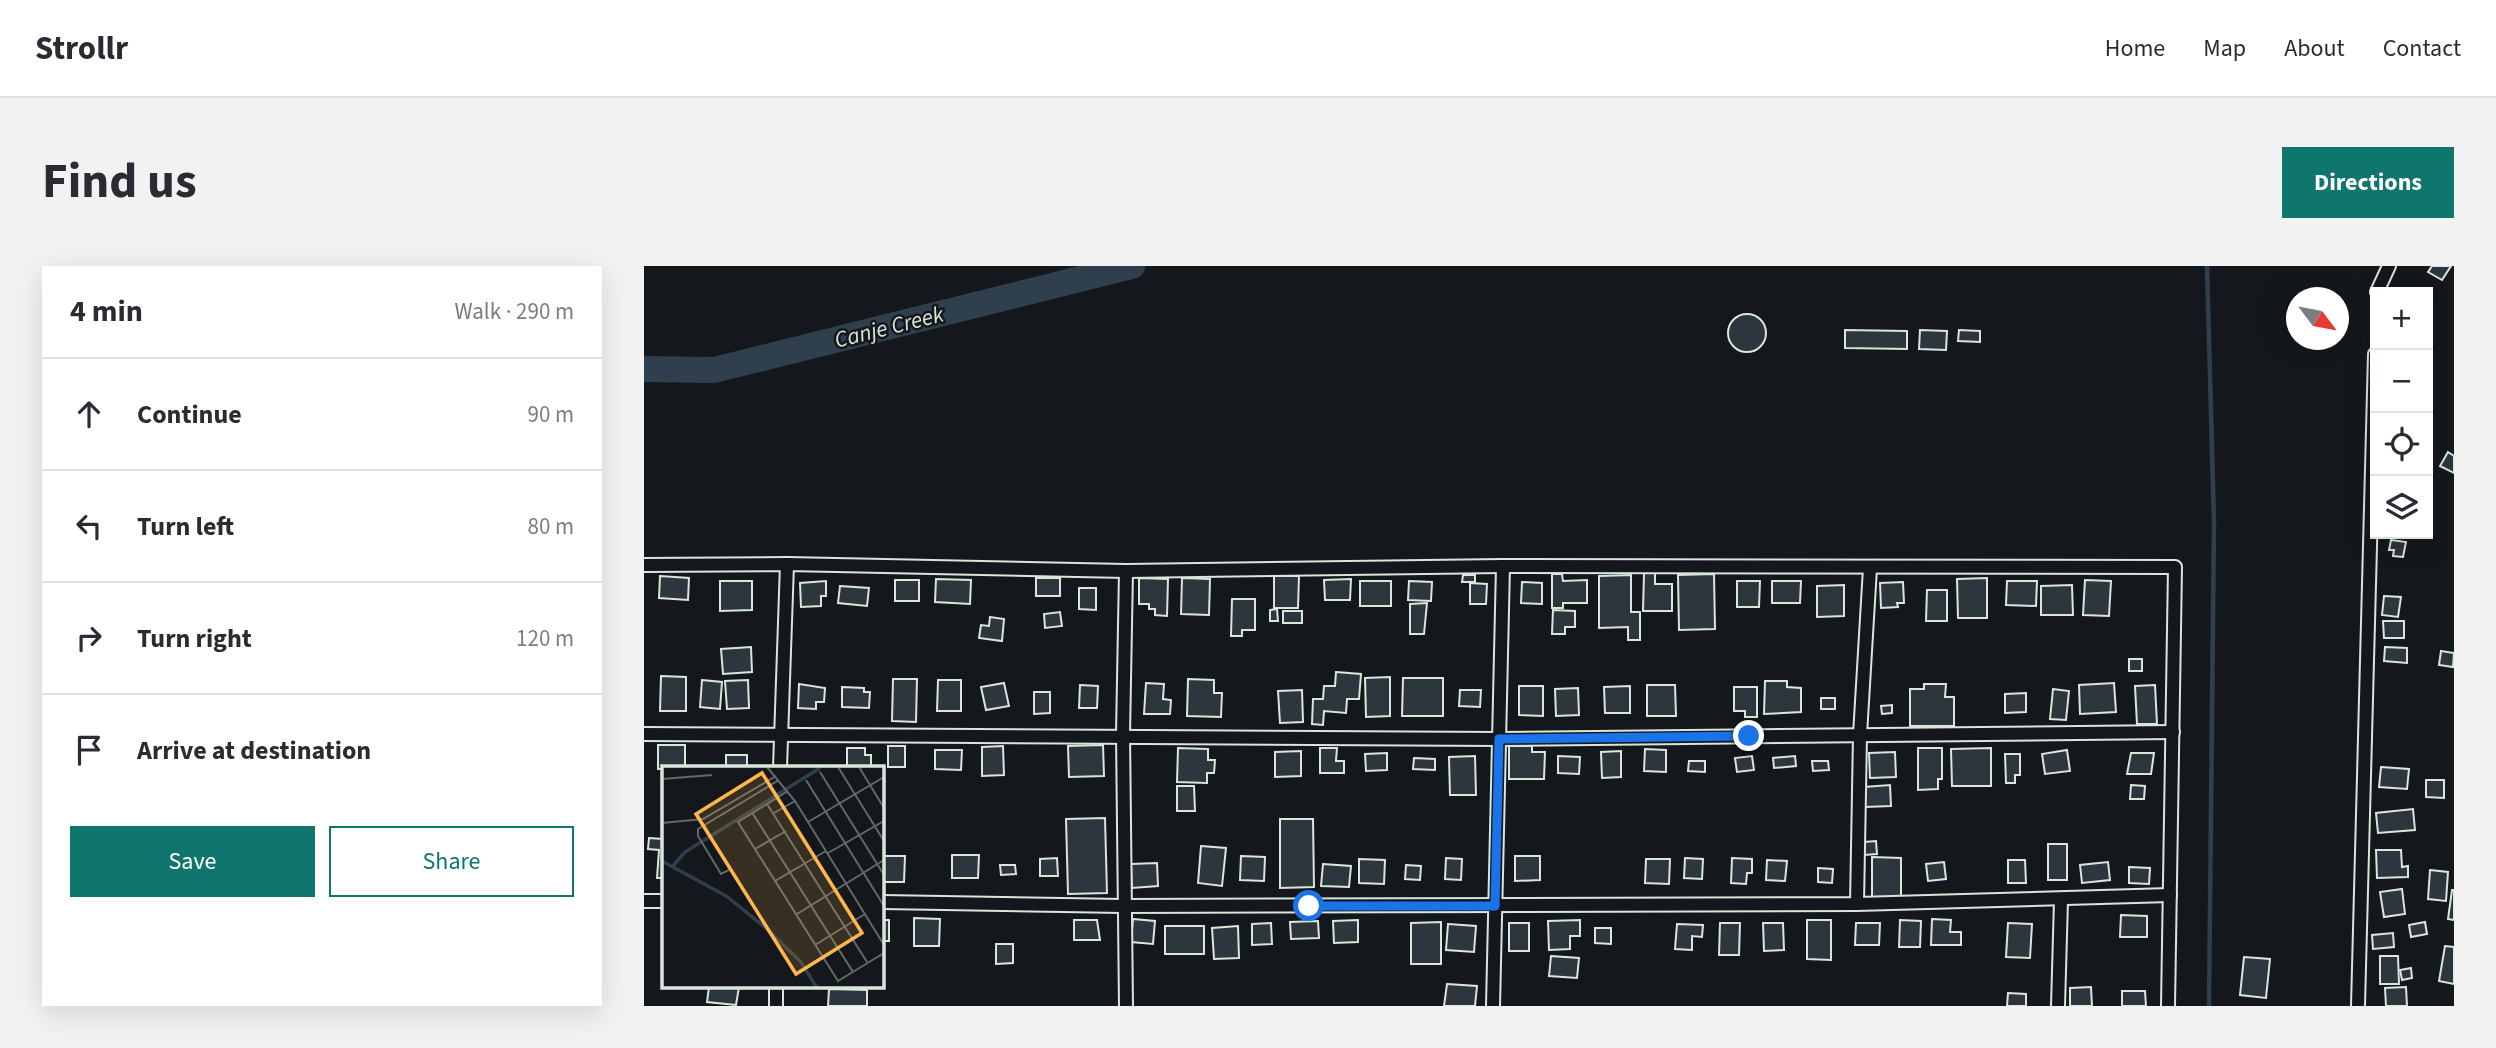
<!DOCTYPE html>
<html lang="en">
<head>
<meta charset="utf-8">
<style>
	body { margin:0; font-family:"Source Sans 3",sans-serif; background:#f2f2f3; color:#2b2b33 }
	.controls { position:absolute; right:21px; top:21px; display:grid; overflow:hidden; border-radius:0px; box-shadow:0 7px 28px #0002 }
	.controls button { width:63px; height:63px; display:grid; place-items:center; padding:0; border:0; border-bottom:2px solid #e1e1e2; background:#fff; color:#2b2b33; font:35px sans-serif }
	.compass { position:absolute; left:1642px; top:21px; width:63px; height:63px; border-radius:50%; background:#fff; box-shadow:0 7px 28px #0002; rotate:122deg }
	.stop { position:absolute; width:21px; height:21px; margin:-16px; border:5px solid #1a73e8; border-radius:50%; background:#fff }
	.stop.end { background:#1a73e8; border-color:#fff; box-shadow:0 2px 7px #0008 }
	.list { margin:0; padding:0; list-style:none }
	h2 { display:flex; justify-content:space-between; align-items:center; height:91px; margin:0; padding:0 28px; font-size:30px }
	h2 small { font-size:23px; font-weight:400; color:#7c7c81 }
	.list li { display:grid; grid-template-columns:46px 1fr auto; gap:21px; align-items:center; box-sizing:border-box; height:112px; padding:0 28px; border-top:2px solid #e1e1e2 }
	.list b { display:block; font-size:26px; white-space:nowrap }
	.list em { font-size:23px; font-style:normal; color:#7c7c81 }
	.actions { display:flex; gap:14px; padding:21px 28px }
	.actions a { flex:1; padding:16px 0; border:2px solid #0f766e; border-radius:0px; text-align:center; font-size:24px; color:#0f766e }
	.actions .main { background:#0f766e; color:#fff }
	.icon { flex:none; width:38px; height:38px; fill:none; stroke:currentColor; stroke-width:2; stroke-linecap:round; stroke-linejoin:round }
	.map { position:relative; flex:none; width:1810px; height:740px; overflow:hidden; border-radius:0px }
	header { display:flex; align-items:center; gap:42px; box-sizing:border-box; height:98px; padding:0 35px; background:#fff; border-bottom:2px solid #e1e1e2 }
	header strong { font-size:33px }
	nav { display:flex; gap:38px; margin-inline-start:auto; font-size:24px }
	.intro { display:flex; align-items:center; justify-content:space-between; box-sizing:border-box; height:168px; padding:0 42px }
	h1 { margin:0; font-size:49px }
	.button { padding:18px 32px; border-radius:0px; background:#0f766e; color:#fff; font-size:24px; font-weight:700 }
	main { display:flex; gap:42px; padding:0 42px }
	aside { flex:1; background:#fff; border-radius:0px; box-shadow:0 7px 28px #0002 }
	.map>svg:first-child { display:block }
</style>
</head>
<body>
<header>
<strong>Strollr</strong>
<nav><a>Home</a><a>Map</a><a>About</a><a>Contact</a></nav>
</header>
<div class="intro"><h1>Find us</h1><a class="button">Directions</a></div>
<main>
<aside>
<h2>4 min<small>Walk · 290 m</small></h2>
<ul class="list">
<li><svg class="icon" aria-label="ahead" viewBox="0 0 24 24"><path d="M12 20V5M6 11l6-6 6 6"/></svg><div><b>Continue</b></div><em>90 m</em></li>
<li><svg class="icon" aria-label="left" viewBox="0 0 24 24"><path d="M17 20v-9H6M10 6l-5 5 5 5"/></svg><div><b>Turn left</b></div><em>80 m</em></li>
<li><svg class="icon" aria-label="right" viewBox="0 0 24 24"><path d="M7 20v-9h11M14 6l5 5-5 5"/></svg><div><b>Turn right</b></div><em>120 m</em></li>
<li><svg class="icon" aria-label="arrive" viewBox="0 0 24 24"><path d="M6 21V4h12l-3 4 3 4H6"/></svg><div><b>Arrive at destination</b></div></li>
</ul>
<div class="actions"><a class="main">Save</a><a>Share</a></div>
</aside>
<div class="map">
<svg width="1810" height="740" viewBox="0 0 1810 740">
	<rect width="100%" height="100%" fill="#14181c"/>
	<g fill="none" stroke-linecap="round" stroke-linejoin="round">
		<path stroke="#2f3f4d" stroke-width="4.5" d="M1563 0 1570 256 1565 740"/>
		<path stroke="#2f3f4d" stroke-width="26" d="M0 103 70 104 488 0"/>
	</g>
	<g fill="#2c363c" stroke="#d8e6dc" stroke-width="2">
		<path d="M1788 0H1807L1798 14 1784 6Z"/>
		<circle cx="1103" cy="67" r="19"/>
		<path d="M1201 64 1263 65V83L1201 82Z"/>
		<path d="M1276 64 1303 65 1302 84 1275 83Z"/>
		<path d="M1315 64 1336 65V76L1314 75Z"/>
		<path d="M1804 186 1810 190V207L1796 200Z"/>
		<path d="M1747 274 1762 276 1759 291 1749 290 1750 284H1745Z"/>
		<path d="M1000 307H1011V318H1028V345H999Z"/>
		<path d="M908 308H918L919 315 943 314V337H919V342H908Z"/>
		<path d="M1070 308 1071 363 1035 364 1034 309Z"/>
		<path d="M819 309H831V316H818Z"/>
		<path d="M987 309V346H996V374H984V361L955 362V310Z"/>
		<path d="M16 310 45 312 44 334 15 332Z"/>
		<path d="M630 310H655L654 342H630Z"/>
		<rect x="392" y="312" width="24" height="18"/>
		<path d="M495 312 524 313 523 350 511 349V343H505V338H495Z"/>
		<path d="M538 312 566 313 565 349 537 348Z"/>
		<path d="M1343 312V352H1314L1313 313Z"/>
		<path d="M292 313 327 314 326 338 291 336Z"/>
		<path d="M707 313 706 334H681L680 314Z"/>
		<rect x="251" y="314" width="24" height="21"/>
		<path d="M1441 314 1467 315 1465 350 1439 349Z"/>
		<path d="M76 315H108V344L76 345Z"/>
		<path d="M182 315V330H177V340L157 341 156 317Z"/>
		<rect x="716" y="315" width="31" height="25"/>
		<path d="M765 315 788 316 787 335 764 334Z"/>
		<path d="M1093 315H1116L1115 341H1093Z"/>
		<path d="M1128 315H1157L1156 337H1128Z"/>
		<path d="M1363 315H1393L1392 340 1362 339Z"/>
		<path d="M878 316 898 317V338L877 337Z"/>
		<path d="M1259 316 1260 337H1253L1254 341 1237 342 1236 317Z"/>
		<path d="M826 317 843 318 842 338H826Z"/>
		<path d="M1200 319V350L1173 351V320Z"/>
		<path d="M1428 319 1429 349H1397V320Z"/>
		<path d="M196 320 225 322 223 340 194 337Z"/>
		<path d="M435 322H452V344L435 343Z"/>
		<path d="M1283 324H1303V355H1282Z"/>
		<path d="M1740 330 1757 331 1754 351 1738 349Z"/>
		<path d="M588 333H611V364H598V370H587Z"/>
		<path d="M783 337 780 368H766V338Z"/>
		<path d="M633 343 634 355H626V344Z"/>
		<path d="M909 344 931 345V361H921V368H908Z"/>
		<rect x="639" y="345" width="19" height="12"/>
		<path d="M416 346 418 360 401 362 400 348Z"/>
		<path d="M346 351 360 353 358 375 335 372 337 359 345 360Z"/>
		<path d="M1739 355H1760V372H1740Z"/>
		<path d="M107 381 108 406 79 408 77 383Z"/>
		<path d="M1741 381 1763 382V397L1740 395Z"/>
		<path d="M1797 385 1810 387 1809 401 1795 399Z"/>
		<rect x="1485" y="393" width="13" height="12"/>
		<path d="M692 406 717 408 715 433H703L702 447 680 445 679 459 668 458 669 433H679L680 420H691Z"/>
		<path d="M17 410 42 411V445H16Z"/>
		<path d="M746 411V450L722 451 721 412Z"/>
		<path d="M759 412H799V450H758Z"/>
		<path d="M249 413H273L272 456 248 455Z"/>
		<path d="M544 413 570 414V427H578L577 451 543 450Z"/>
		<path d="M58 414 78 416 76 443 56 441Z"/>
		<path d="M104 414 105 442 83 443 81 415Z"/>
		<path d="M294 414H317V445H293Z"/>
		<path d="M1121 415H1143V421L1157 422V446L1120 448Z"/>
		<path d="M360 417 365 440 342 444 337 421Z"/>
		<path d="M502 417 520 418 519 433 527 434 526 448H500Z"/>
		<path d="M1470 417 1472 446 1436 448 1435 419Z"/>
		<path d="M155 418 181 422 180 436H172V443L154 442Z"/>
		<path d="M1280 418H1302L1301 431H1310V460H1266V423H1280Z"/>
		<path d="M436 419 454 420 453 442H435Z"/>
		<path d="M1003 419H1031L1032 450H1003Z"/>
		<path d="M1511 419 1513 458H1493L1491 420Z"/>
		<path d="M875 420H899V450L875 449Z"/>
		<path d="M986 420V447H961L960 421Z"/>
		<path d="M198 421 220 422V426H226L225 442 198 441Z"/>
		<path d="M1090 421H1113V451H1101V445H1090Z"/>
		<path d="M934 422 935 449 912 450 911 423Z"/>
		<path d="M1409 423 1425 425 1422 454 1406 453Z"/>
		<path d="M658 424 659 456 636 457 634 425Z"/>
		<path d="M816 424H837L836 441 815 440Z"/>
		<path d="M390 426H406V447L390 448Z"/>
		<path d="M1382 427V446L1361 447V428Z"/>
		<rect x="1177" y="432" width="14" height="11"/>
		<path d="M1248 439V447L1238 448 1237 440Z"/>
		<path d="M14 479H41V502L14 503Z"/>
		<path d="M459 479 460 510 425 511 424 480Z"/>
		<rect x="244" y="480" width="17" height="21"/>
		<path d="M359 480 360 509 338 510V481Z"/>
		<path d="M865 480H888V486H901L900 513H865Z"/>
		<path d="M203 482H221V489H227V501H203Z"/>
		<path d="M534 482 564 483V494H571L570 507H563V517L533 516Z"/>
		<path d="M676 482H693L692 495H700V507H676Z"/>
		<path d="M1274 482H1298V513H1294V523L1274 524Z"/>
		<path d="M1347 482V520H1308L1307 483Z"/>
		<path d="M1001 483 1022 484V506L1000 505Z"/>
		<path d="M291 484H318L317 504 291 503Z"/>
		<path d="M1423 484 1426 505 1401 508 1398 488Z"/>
		<path d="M657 485V510L631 511V486Z"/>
		<path d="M977 485V511L958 512 957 486Z"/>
		<path d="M1251 486 1252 511 1226 512 1225 487Z"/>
		<path d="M743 487V504L722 505 721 488Z"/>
		<path d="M1487 487H1510L1507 508H1483Z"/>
		<path d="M1361 488H1376V509H1371V517H1362Z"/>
		<rect x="82" y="489" width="21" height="13"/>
		<path d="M831 490 832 529H806L805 491Z"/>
		<path d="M914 490 936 491 935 508 914 507Z"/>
		<path d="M1108 490 1110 504 1093 506 1091 492Z"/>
		<path d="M1151 490 1152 500 1130 502 1129 492Z"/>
		<path d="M770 492 791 493V504L769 503Z"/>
		<path d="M1045 495H1061V506L1044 505Z"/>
		<path d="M1168 495H1184L1185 504 1169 505Z"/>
		<path d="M1737 501 1765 503 1763 523 1735 521Z"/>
		<path d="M1782 514H1800V532L1782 531Z"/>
		<path d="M1246 519 1247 540 1221 541 1220 521Z"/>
		<path d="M1487 519 1501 520 1500 533H1486Z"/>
		<path d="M533 520H550L551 545H533Z"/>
		<path d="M1769 543 1771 564 1734 567 1732 547Z"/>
		<path d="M461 552 463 627 424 628 422 553Z"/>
		<path d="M636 553H669L670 621 636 622Z"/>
		<path d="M5 572 19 573V612H13L15 584 4 583Z"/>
		<path d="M1232 575 1233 588 1220 589V576Z"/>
		<rect x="1404" y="578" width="19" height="36"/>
		<path d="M557 580 582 582 578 620 554 617Z"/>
		<path d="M1732 584H1757L1758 601 1764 600V611L1733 612Z"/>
		<path d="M308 589H335L334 612H308Z"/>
		<path d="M238 590H261L260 616H238Z"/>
		<path d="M597 590 621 591 620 615 596 614Z"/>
		<path d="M871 590H896V614L871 615Z"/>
		<path d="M1228 591 1257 592V634H1228Z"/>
		<path d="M413 592 414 610H396V593Z"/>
		<path d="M802 592 818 593 817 614 801 613Z"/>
		<path d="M1041 592 1059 593 1058 613 1040 612Z"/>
		<path d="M1088 592 1108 593V607H1103L1102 618 1087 617Z"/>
		<path d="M715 593 741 594 740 618 715 617Z"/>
		<path d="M1002 593H1026L1025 618 1001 617Z"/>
		<path d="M1123 594 1143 595 1141 615 1122 614Z"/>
		<path d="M1364 594H1381L1382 617H1364Z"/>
		<path d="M1300 596 1302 613 1284 615 1282 598Z"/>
		<path d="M1464 596 1466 614 1438 617 1436 599Z"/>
		<path d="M513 597 514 620 488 622 487 598Z"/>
		<path d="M679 598 707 600 705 621 677 620Z"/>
		<path d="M356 599H371L372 608 357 609Z"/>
		<path d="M762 599 777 600 776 614 761 613Z"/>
		<path d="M1485 601 1506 602 1505 618 1485 617Z"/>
		<path d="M1174 602 1189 603 1188 617 1174 616Z"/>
		<path d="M1786 604 1804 606 1802 635 1784 633Z"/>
		<path d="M1758 623 1761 648 1740 651 1736 626Z"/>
		<path d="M1808 624H1810V654L1804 653Z"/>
		<path d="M1477 649 1503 650V671H1476Z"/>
		<path d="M270 652 296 653 295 680H270Z"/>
		<path d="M489 653 511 655 509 678 487 676Z"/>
		<path d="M1288 653 1307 654 1306 666H1317V679H1287Z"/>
		<rect x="238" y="654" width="7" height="21"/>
		<path d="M430 654H453L456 674H430Z"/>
		<path d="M714 654V676L690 677 689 655Z"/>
		<path d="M936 654V670H926V683L905 684 904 655Z"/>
		<path d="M1163 654H1187V694L1163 693Z"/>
		<path d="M1256 654 1277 655 1276 681H1255Z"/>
		<path d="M674 655 675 672 647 673 646 656Z"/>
		<path d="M797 656V698H767V657Z"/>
		<path d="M1781 656 1783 668 1767 671 1765 659Z"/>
		<path d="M627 657 628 678 608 679V658Z"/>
		<rect x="865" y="657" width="20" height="28"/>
		<path d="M1076 657H1096L1095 689H1075Z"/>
		<path d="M1119 657H1139L1140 684 1120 685Z"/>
		<path d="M1212 657H1236L1235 679H1211Z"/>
		<path d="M1364 657 1388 658 1386 692 1362 691Z"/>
		<path d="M804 658 832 660 830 686 802 684Z"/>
		<path d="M1033 658 1059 659 1058 671 1048 670V684L1031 683Z"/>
		<rect x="521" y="660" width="39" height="28"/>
		<path d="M594 660 595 692 570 693 568 662Z"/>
		<path d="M951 662H967V678L951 677Z"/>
		<path d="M1749 667 1750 681 1729 683 1728 669Z"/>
		<path d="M352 678H369V697L352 698Z"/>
		<path d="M1801 680 1810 681V718L1795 715Z"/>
		<path d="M907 690 935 692 933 712 905 710Z"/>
		<path d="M1736 690H1754L1755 718H1736Z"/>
		<path d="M1600 691 1626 693 1622 732 1596 729Z"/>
		<path d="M1767 702 1768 712 1758 714 1756 704Z"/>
		<path d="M803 718 833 720 831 740H800Z"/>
		<path d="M65 721H95L92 739 63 736Z"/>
		<path d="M1447 721 1448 740H1426V722Z"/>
		<path d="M1762 721 1763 740H1742L1741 722Z"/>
		<path d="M185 723 223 724V740H184Z"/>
		<path d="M1478 725H1501L1502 740H1478Z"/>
		<path d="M1364 727 1382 728V740H1363Z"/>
	</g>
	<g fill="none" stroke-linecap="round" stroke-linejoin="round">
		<defs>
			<g id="minor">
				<path d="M1733 26 1745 0"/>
				<path d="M0 299 143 298 482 305 859 300 1531 301 1524 740"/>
				<path d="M482 305 479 468 482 740"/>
				<path d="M0 468 855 473 1529 466"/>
				<path d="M136 502 143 298"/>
				<path d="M0 635H19"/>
				<path d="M238 636 479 640 1213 638 1526 629"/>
				<path d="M1213 638 1216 469 1226 302"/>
				<path d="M132 721V740"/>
				<path d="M849 740 859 300"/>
				<path d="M1414 740 1417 634"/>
				<path d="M1714 740 1731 88"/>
			</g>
		</defs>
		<use href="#minor" stroke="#d8e6dc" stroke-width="16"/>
		<use href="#minor" stroke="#14181c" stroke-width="12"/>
	</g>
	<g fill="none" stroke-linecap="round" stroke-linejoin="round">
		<path stroke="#1a73e8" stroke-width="9" d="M665 640H851L855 473 1105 470"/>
	</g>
	<g text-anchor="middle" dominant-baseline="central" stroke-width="5" stroke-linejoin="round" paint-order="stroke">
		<g font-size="23" font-style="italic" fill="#d8e6dc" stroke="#14181c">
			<text transform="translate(245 61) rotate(-14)">Canje Creek</text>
		</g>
	</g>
	<g transform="translate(18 500)">
		<rect width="222" height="222" fill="#14181c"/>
		<path fill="none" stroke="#2f3f4d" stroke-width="3.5" d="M0 95 64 130 105 163 139 196 155 222M11 100 23 86 158 2"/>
		<path fill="none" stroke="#626a69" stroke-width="2" d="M105 1 133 35 222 179M176 1 222 75M197 1 222 42M158 6 222 109M0 13 50 9M144 14 222 140M126 25 76 56 176 215 222 187M105 38 205 196M112 47 133 35M91 48 191 206M146 56 222 11M0 57 41 53 114 10M93 83 124 65M166 87 222 55M67 104 59 108 36 70V63L117 14M113 115 164 85M135 148 222 94M153 179 203 148"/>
		<path fill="#ffb74d" fill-opacity="0.15" stroke="#ffb74d" stroke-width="3.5" d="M100 7 200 167 134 208 34 48Z"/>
		<rect width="222" height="222" fill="none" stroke="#d8e6dc" stroke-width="3.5"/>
	</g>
</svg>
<div class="controls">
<button>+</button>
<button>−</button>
<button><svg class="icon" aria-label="locate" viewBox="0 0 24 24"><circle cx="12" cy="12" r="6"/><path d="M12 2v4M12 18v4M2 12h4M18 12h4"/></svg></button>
<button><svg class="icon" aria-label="layers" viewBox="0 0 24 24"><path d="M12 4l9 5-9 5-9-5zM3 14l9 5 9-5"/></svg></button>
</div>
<svg class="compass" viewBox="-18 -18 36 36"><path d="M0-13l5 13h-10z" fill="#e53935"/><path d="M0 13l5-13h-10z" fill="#7c7c81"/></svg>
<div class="stop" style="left:665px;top:640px"></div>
<div class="stop end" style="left:1105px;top:470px"></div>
</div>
</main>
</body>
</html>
